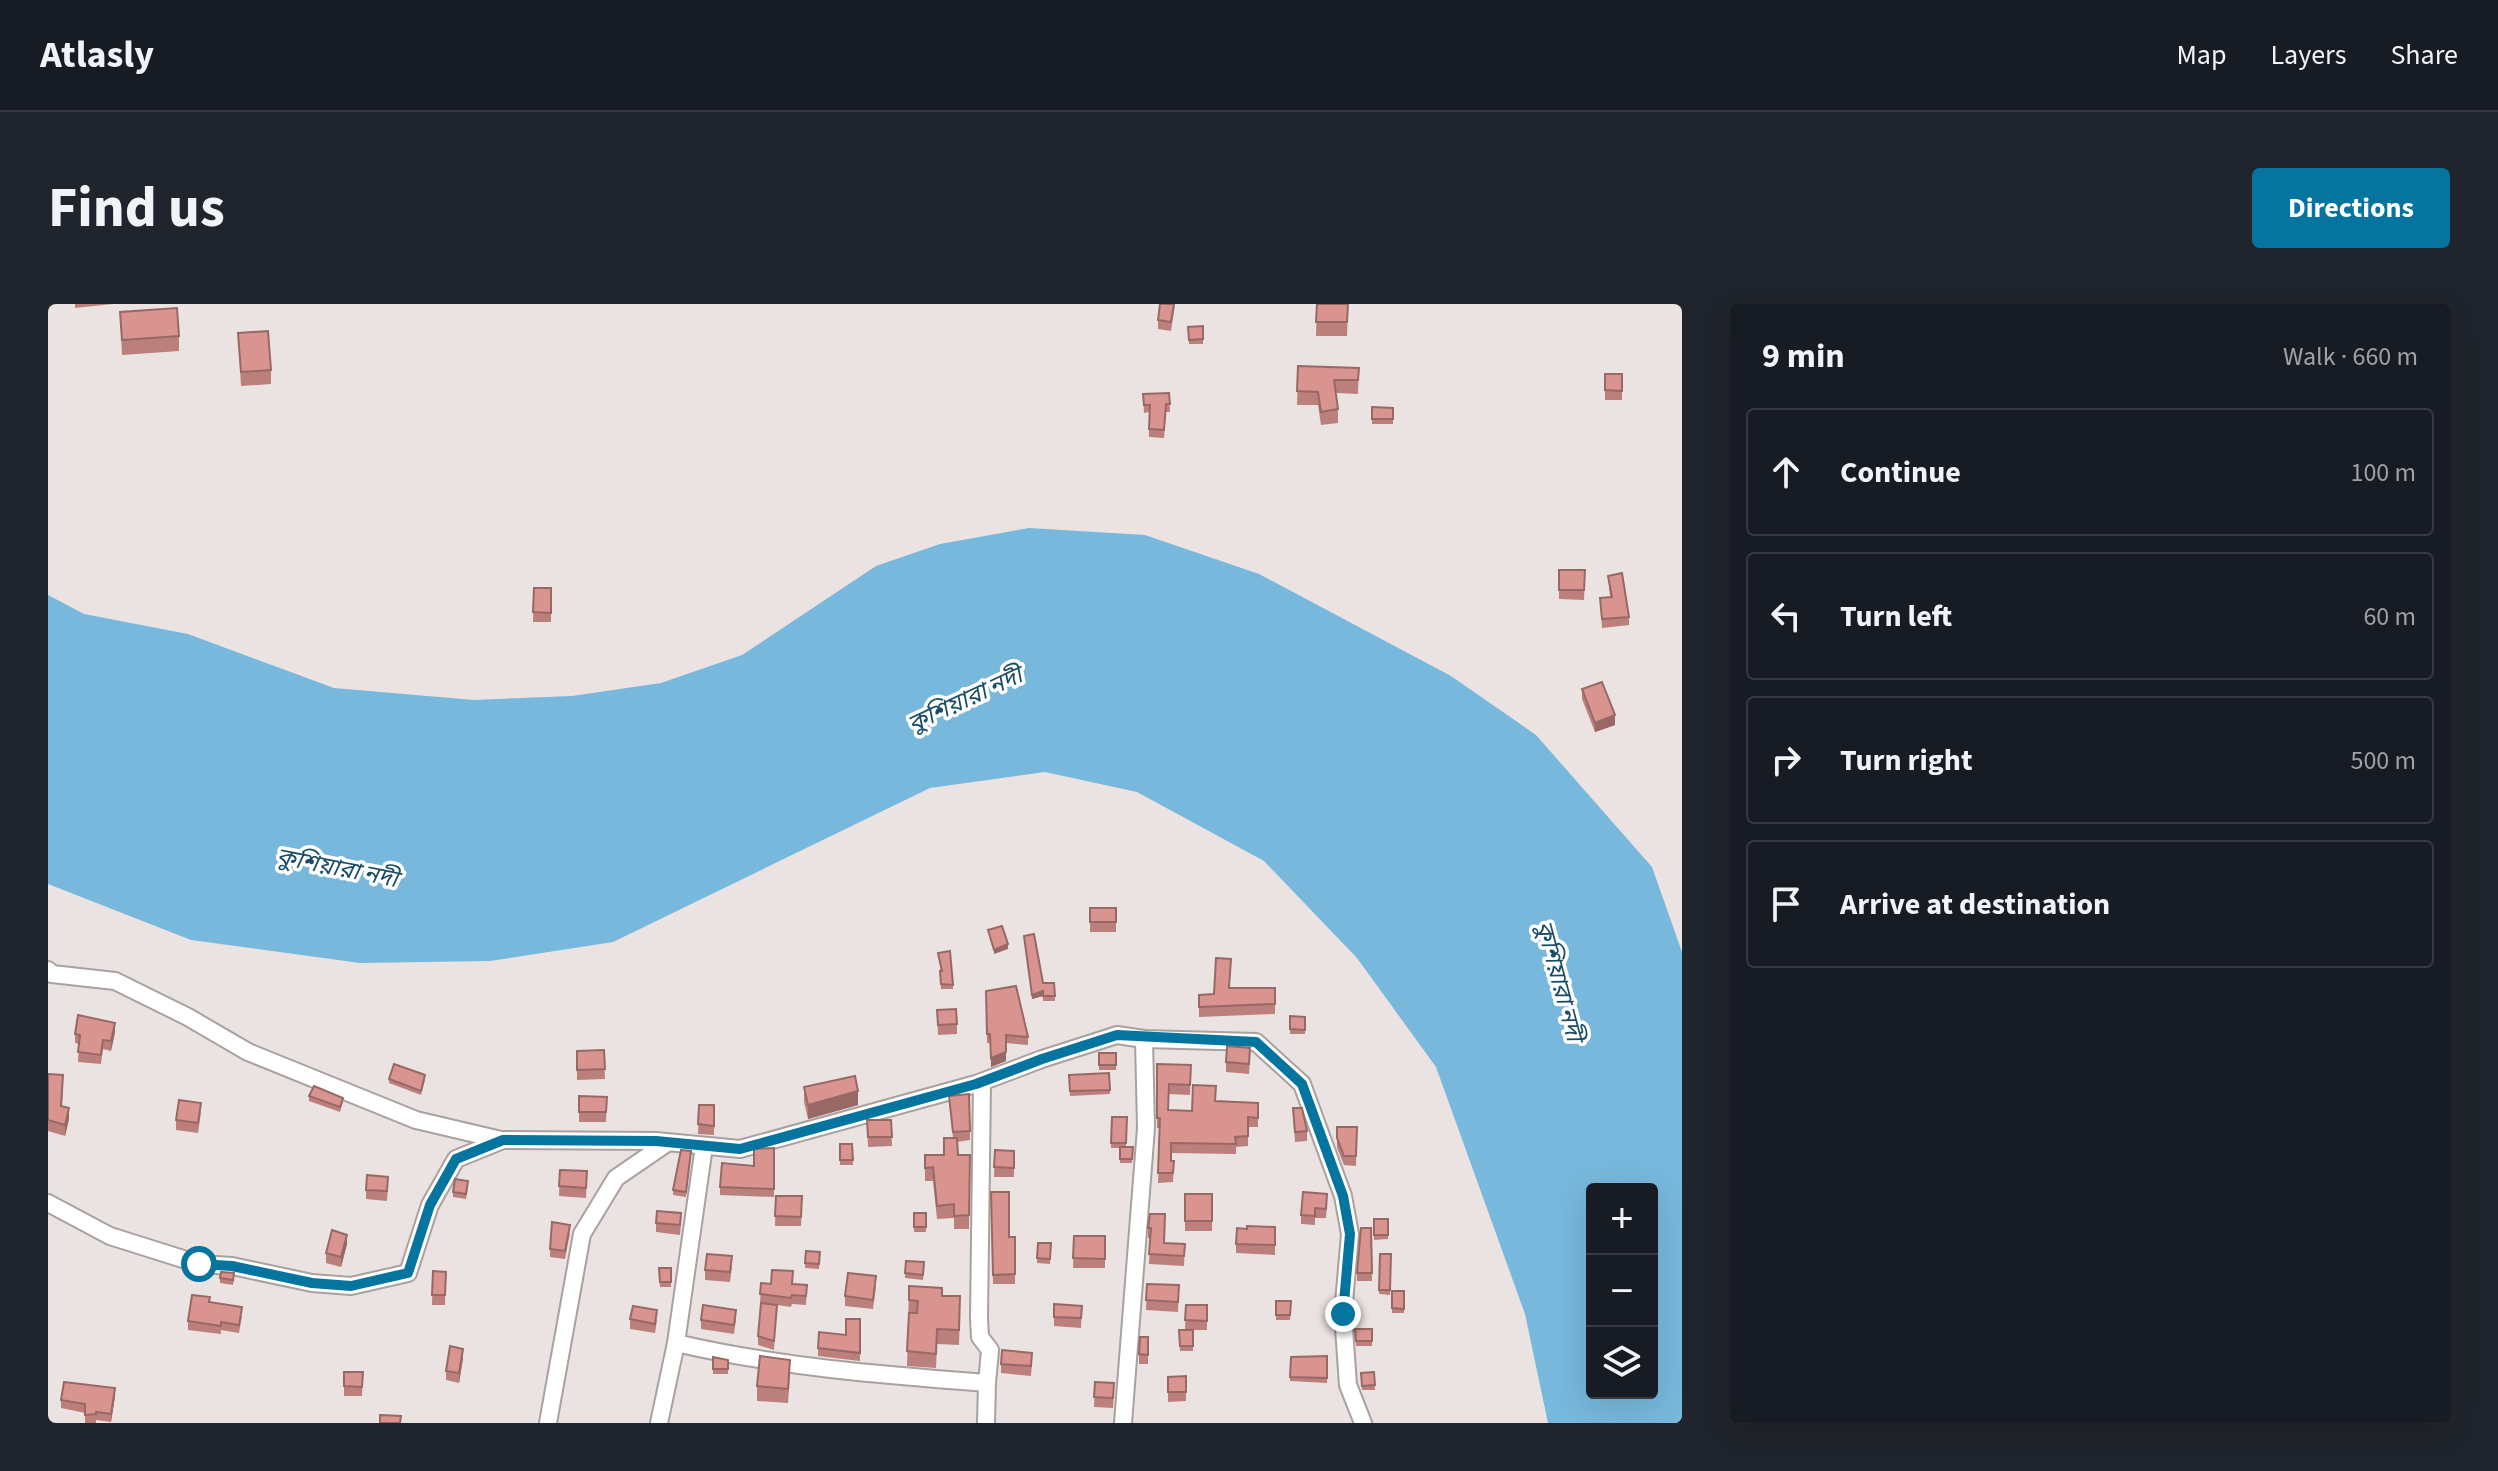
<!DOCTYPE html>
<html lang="en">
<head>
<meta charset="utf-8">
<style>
	body { margin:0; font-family:"Source Sans 3","Noto Sans Bengali",sans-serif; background:#20242c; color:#f1f3f6 }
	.controls { position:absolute; right:24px; bottom:24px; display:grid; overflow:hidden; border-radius:8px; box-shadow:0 8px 32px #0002 }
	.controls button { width:72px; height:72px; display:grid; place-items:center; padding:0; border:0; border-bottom:2px solid #363941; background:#171b24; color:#f1f3f6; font:40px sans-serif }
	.stop { position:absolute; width:24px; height:24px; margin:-18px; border:6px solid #05759f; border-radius:50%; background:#fff }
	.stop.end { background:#05759f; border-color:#fff; box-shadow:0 2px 8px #0008 }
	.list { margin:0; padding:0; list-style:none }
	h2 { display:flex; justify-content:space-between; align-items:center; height:104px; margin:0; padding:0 32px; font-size:34px }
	h2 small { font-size:26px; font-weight:400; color:#9ea1a6 }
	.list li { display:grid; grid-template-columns:52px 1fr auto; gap:24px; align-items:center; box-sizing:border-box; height:128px; margin:0 16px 16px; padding:0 16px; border:2px solid #363941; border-radius:8px }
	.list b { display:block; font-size:30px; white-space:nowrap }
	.list em { font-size:26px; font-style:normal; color:#9ea1a6 }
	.icon { flex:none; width:44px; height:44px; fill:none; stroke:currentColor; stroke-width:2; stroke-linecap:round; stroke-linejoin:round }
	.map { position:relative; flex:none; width:1634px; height:1119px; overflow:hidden; border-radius:8px }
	header { display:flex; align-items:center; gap:48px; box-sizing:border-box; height:112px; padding:0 40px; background:#171b24; border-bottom:2px solid #363941 }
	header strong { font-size:38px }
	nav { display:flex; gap:44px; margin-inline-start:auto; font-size:28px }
	.intro { display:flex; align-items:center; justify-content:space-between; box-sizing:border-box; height:192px; padding:0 48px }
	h1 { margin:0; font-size:56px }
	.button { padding:20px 36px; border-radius:8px; background:#05759f; color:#fff; font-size:28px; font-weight:700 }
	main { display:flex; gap:48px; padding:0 48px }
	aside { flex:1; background:#171b24; border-radius:8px; box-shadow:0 8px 32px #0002 }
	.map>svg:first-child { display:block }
</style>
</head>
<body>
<header>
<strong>Atlasly</strong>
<nav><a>Map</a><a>Layers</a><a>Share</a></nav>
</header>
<div class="intro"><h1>Find us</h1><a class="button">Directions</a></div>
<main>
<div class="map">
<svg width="1634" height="1119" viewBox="0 0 1634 1119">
	<rect width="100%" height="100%" fill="#ebe3e2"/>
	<path fill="#77b8dc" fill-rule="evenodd" d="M981 224 1097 231 1211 270 1403 372 1488 431 1604 563 1634 648V1119H1500L1477 1010 1388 763 1309 654 1216 557 1089 488 997 468 882 484 565 638 442 657 312 659 143 636 0 580V291L36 310 140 330 286 384 426 396 524 392 613 379 694 351 828 262 892 240ZM1604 885V1089H1544V885Z"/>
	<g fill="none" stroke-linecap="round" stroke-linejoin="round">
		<defs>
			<g id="minor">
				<path d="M0 666 4 670 67 677 140 713 200 748 368 816 453 836"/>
				<path d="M934 778 931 1014 932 1033 942 1046 939 1079"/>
				<path d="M0 899 62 932 151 960 184 962 264 979 303 982 360 969 382 901 408 855 455 836 608 837 692 845 928 780 994 755 1069 731 1096 735 1208 738 1254 780 1295 892 1302 930 1295 1010 1300 1081 1315 1119"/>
				<path d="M628 1039C731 1063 834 1071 939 1079L938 1119"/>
				<path d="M500 1119 534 930 568 874 619 839"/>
				<path d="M611 1119 628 1039 656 842"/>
				<path d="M1075 1119 1098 824 1096 735"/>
			</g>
		</defs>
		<use href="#minor" stroke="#a8a1a0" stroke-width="20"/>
		<use href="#minor" stroke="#fff" stroke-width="16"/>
	</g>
	<g fill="#bb7f7c">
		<path d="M27 0H65L27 4Z"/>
		<path d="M1127 0 1123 27 1110 25V16Z"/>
		<path d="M1269 0H1300L1299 32H1268Z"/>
		<path d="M72 8 131 32V47L74 51Z"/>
		<path d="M1155 22V40H1141L1140 23Z"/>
		<path d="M190 29 223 66V80L193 82Z"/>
		<path d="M1250 62 1311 64 1310 90 1288 89 1290 105V119L1273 121 1270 101H1249Z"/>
		<rect x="1557" y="70" width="17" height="26"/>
		<path d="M1121 89 1122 108H1118L1116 134 1101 133V108L1096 109 1095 90Z"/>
		<path d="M1324 103 1345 104V120H1324Z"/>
		<path d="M1511 266H1537L1536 296 1511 295Z"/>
		<path d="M1560 272 1581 313V321L1554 324 1552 294 1562 293Z"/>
		<path d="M486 284H503V318H485Z"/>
		<path d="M1534 385 1567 421 1547 428 1534 395Z"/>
		<rect x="1042" y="604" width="26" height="24"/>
		<path d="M976 632 995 679H1006L1007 697H995V692L984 695Z"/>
		<path d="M902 647 905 685H893L892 667H893L890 649Z"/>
		<path d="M1183 665 1181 684H1227V710L1151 713V691L1166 690Z"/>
		<path d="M938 687 980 733V741L958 739V757L943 763 942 739H939Z"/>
		<path d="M889 706 909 720V730L890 731Z"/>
		<path d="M1242 712 1257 713V730H1242Z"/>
		<path d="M67 728 63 747 55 745 53 760 30 758 31 740 27 739V730Z"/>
		<path d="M556 746 557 775 529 776V747Z"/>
		<rect x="1051" y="749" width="17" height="17"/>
		<path d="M1202 754 1201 770 1178 768V758Z"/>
		<path d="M1109 760 1143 761 1142 791 1121 790 1120 806 1144 807 1168 797 1210 799V823H1200V842L1188 843V850L1123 849V857H1126L1125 878 1110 879 1112 824H1109Z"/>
		<path d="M1061 769 1062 790 1022 792 1021 771Z"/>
		<path d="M0 770 15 782 14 802 21 815 17 832 0 827Z"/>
		<path d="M341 775 377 776 373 791 341 779Z"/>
		<path d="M756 783 810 801 760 815 756 798Z"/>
		<path d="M921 790 922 836 909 838 910 851H922L921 925H906V914L889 915 885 877H877V851H896L905 834 901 792Z"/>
		<path d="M261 792 295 798 292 808 261 797Z"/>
		<path d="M531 792 559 793 558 818H531Z"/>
		<path d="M651 801H666V831L650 830Z"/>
		<path d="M1245 804 1259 827V837L1247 838Z"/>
		<path d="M153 808 150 829 128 826V816Z"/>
		<path d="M1064 813H1079L1078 843H1085L1084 859H1072V844H1063Z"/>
		<path d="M819 816H843L844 842 820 843Z"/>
		<path d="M1289 823H1309L1308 862 1296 861 1289 844Z"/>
		<path d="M792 840H804L805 861H792Z"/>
		<path d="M726 844V893L672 891V883L706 862Z"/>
		<path d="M947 846 966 847V873H946Z"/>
		<path d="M643 851 638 893 625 891V886Z"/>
		<path d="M512 866 539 867 538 894 511 892Z"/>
		<path d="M420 882 418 895 405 893V888Z"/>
		<path d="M340 883 339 897 318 895V886Z"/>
		<path d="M943 888 961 933H967V980H945Z"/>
		<rect x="1137" y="890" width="27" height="37"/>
		<path d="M728 892H754L753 922H727Z"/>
		<path d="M1279 900 1278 914H1267V921L1253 920V911Z"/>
		<rect x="866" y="909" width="12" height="19"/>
		<path d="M1102 910 1116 939 1137 940 1136 962 1101 960 1102 934H1100V924Z"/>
		<path d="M1326 915H1340V935L1326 936Z"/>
		<path d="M608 919H633L632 931 608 928Z"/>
		<path d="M1227 923V951L1188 949V940L1199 925Z"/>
		<path d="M1323 924 1324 977H1309V969Z"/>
		<path d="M522 929 517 955 502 953V945Z"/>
		<path d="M1026 932H1057V964H1025Z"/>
		<path d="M990 939H1003L1002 960 989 959Z"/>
		<path d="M299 940 293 963 278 959V949Z"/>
		<path d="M758 947 772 948 771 965 757 964Z"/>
		<path d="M1332 950H1343L1342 991 1331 990Z"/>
		<path d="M858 957 876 958 875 976 857 974Z"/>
		<path d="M684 962 682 978 657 976V966Z"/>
		<path d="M611 964H623V983H612Z"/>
		<path d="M385 967 398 968 397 1001H384Z"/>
		<path d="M172 974H186L185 981 172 979Z"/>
		<path d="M713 979 759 981 758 1001 744 1000 743 1003 729 1001 726 1046 710 1041V1032L715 999H712Z"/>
		<path d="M1099 980 1131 981 1130 1008 1098 1006Z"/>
		<path d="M828 982 825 1005 797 1002V992Z"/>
		<path d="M861 982 894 992 912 1007 911 1041 889 1040 888 1064 859 1062Z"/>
		<rect x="1344" y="987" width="12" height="22"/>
		<path d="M1228 997H1243L1242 1016H1228Z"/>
		<path d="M162 998 194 1012 191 1029 173 1026V1030L140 1026V1017Z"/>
		<path d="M1138 1001H1159V1026H1137Z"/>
		<path d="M1034 1002 1033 1024 1006 1022V1013Z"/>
		<path d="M582 1015 609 1016 607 1029 582 1025Z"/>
		<path d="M688 1015 686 1030 653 1025V1016Z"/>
		<path d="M812 1015V1057L770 1052V1044L798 1031Z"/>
		<path d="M1307 1025H1324V1042H1308Z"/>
		<path d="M1131 1026H1145V1047H1132Z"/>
		<path d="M1100 1033V1060H1091V1050Z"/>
		<path d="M1279 1052V1079L1242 1077 1243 1053Z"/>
		<path d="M665 1053 680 1056V1070H665Z"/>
		<path d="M415 1054 411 1079 398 1076V1067Z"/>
		<path d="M984 1059 983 1072 953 1069V1060Z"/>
		<path d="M296 1068H315L314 1092H296Z"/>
		<path d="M1326 1068 1327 1086H1314L1313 1069Z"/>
		<path d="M742 1071 740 1099 709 1097V1082Z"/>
		<path d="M1138 1072V1097L1120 1098V1073Z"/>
		<path d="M1047 1078 1066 1089 1065 1104 1046 1103Z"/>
		<path d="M67 1092 63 1118 48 1116V1119H37V1109L13 1104V1096Z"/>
	</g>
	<g fill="#986865">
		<path d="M1567 411V421L1547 428V419Z"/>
		<path d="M960 640V645L946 650V646Z"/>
		<path d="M995 687V692L984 695V691Z"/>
		<path d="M67 719V728L63 747V737Z"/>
		<path d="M958 748V757L943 763V754Z"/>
		<path d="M810 787V801L760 815V801Z"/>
		<path d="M21 804V815L17 832V821Z"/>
		<path d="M299 931V940L293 963V953Z"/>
		<path d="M415 1045V1054L411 1079V1069Z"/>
		<path d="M67 1084V1092L63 1118V1110Z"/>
	</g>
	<g fill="#d99490" stroke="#986865" stroke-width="2">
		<path d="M1112 0H1126L1123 18 1110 16Z"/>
		<path d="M1269 0H1300L1299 18H1268Z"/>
		<path d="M129 4 131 32 74 36 72 8Z"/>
		<path d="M1155 22V35L1141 36 1140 23Z"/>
		<path d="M220 27 223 66 193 68 190 29Z"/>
		<path d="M1250 62 1311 64 1310 76H1286L1290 105 1273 108 1270 88 1249 87Z"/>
		<path d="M1557 70H1574V87L1557 86Z"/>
		<path d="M1121 89 1122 100H1118L1116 126 1101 125 1102 101H1096L1095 90Z"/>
		<path d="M1324 103 1345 104V115H1324Z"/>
		<path d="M1511 266H1537L1536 286H1511Z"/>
		<path d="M1574 269 1581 313 1554 315 1552 294 1564 293 1560 272Z"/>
		<path d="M486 284H503V309L485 308Z"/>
		<path d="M1554 378 1567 411 1547 419 1534 385Z"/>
		<rect x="1042" y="604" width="26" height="14"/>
		<path d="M954 622 960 640 946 646 940 626Z"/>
		<path d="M986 630 995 679H1006L1007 692H995V687L984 691 976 632Z"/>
		<path d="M902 647 905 681 893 680 892 667H894L890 649Z"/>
		<path d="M1168 654 1183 655 1181 684H1227V700L1151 703V691L1166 690Z"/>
		<path d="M968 682 980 733 958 731V748L943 754 942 730H939L938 687Z"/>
		<path d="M908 705 909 720 890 721 889 706Z"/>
		<path d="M30 711 67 719 63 737 55 736 53 751 30 748 32 731 27 730Z"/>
		<path d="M1242 712 1257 713V726L1242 725Z"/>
		<path d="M1179 742 1202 744 1201 760 1178 758Z"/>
		<path d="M556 746 557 765 529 766V747Z"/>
		<rect x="1051" y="749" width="17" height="12"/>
		<path d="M346 760 377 771 373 787 341 775Z"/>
		<path d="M1109 760 1143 761 1142 781 1121 780 1120 806 1144 807 1145 781 1168 782 1167 797 1210 799V814L1200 813V832L1187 833 1188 840 1123 839V857H1126L1125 869H1110L1112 814H1109Z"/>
		<path d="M1061 769 1062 786 1022 787 1021 771Z"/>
		<path d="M0 770 15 771 13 802 21 804 17 821 0 816Z"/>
		<path d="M807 772 810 787 760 801 756 783Z"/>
		<path d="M266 782 295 794 292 803 261 792Z"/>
		<path d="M921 790 922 827 905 828 901 792Z"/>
		<path d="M531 792 559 793 558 808H531Z"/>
		<path d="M131 796 153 799 150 819 128 816Z"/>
		<path d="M651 801H666V822L650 820Z"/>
		<path d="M1245 804H1254L1259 827 1247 828Z"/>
		<path d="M1064 813H1079L1078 839H1063Z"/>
		<path d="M819 816H843L844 833H820Z"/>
		<path d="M1289 823H1309L1308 852H1296L1289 834Z"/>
		<path d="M896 834H909L910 851H922L921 911 906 912V900L889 902 885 863 877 864V851H896Z"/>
		<path d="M792 840H804L805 856H792Z"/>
		<path d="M1072 843H1085L1084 855H1072Z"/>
		<path d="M726 844V885L672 883 674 859 706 862V845Z"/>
		<path d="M633 846 643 847 638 888 625 886Z"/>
		<path d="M947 846 966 847V864L946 863Z"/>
		<path d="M512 866 539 867 538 884 511 882Z"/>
		<path d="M319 871 340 873 339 887 318 886Z"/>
		<path d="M407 875 420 877 418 890 405 888Z"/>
		<path d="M943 888H961V933H967V970L945 971Z"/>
		<path d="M1255 888 1279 890 1278 905 1267 904V912L1253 911Z"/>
		<rect x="1137" y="890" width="27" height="27"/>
		<path d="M728 892H754L753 913 727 912Z"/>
		<path d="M609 907 633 909 632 921 608 919Z"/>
		<rect x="866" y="909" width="12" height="14"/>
		<path d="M1102 910H1117L1116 939 1137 940 1136 952 1101 950 1103 924H1100Z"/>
		<rect x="1326" y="915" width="14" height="16"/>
		<path d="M504 918 522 921 517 947 502 945Z"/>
		<path d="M1199 922 1227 923V941L1188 940 1189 924 1199 925Z"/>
		<path d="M1313 924H1323L1324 969H1309Z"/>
		<path d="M284 926 299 931 293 953 278 949Z"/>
		<path d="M1026 932H1057V955L1025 954Z"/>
		<path d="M990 939H1003L1002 955 989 954Z"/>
		<path d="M758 947 772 948 771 960 757 959Z"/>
		<path d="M659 950 684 952 682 968 657 966Z"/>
		<path d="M1332 950H1343L1342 986H1331Z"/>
		<path d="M858 957 876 958 875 971 857 969Z"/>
		<path d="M611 964H623V978H612Z"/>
		<path d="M724 966 745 967 744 980 759 981 758 992 744 991 743 994 712 990 713 979 723 980Z"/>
		<path d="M385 967 398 968 397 991H384Z"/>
		<path d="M173 968 186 969 185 976 172 974Z"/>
		<path d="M800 969 828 972 825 996 797 992Z"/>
		<path d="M1099 980 1131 981 1130 998 1098 996Z"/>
		<path d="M861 982 894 984V992H912L911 1026 889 1025 888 1050 859 1047 861 1009H869L870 997 861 996Z"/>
		<path d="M1344 987H1356V1005L1344 1004Z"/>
		<path d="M144 991 162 993 161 998 194 1003 191 1021 173 1018V1022L140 1017Z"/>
		<path d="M1228 997H1243L1242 1011H1228Z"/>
		<path d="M713 999 729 1001 726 1037 710 1032Z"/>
		<path d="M1006 1000 1034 1002 1033 1014 1006 1013Z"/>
		<path d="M655 1001 688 1006 686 1021 653 1016Z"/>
		<path d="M1138 1001H1159V1017L1137 1016Z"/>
		<path d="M585 1002 609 1006 607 1020 582 1015Z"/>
		<path d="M798 1015H812V1049L770 1044 771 1028 798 1031Z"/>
		<path d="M1307 1025H1324V1037H1308Z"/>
		<path d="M1131 1026H1145V1042H1132Z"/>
		<path d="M1092 1033H1100V1051L1091 1050Z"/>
		<path d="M402 1042 415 1045 411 1069 398 1067Z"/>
		<path d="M954 1046 984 1049 983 1062 953 1060Z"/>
		<path d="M712 1052 742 1056 740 1085 709 1082Z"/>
		<path d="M1279 1052V1074L1242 1073 1243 1053Z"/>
		<path d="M665 1053 680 1056V1065H665Z"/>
		<path d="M296 1068H315L314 1083 296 1082Z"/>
		<path d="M1326 1068 1327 1081 1314 1082 1313 1069Z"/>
		<path d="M1138 1072V1088H1120V1073Z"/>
		<path d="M16 1078 67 1084 63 1110 48 1108V1110L37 1111V1100L13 1096Z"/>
		<path d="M1047 1078 1066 1079 1065 1094 1046 1093Z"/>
		<path d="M332 1111 353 1112 352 1119H332Z"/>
	</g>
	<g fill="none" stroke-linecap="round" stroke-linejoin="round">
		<path stroke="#05759f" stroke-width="10" d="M151 960 184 962 264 979 303 982 360 969 382 901 408 855 455 836 608 837 692 845 928 780 994 755 1069 731 1208 738 1254 780 1295 892 1302 930 1295 1010"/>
	</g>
	<g text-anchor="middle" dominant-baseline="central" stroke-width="7" stroke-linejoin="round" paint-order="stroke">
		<g font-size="24" font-style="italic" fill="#194d66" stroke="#fff">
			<text transform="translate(917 396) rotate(-25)">কুশিয়ারা নদী</text>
			<text transform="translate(289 564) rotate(11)">কুশিয়ারা নদী</text>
			<text transform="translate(1511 677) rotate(75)">কুশিয়ারা নদী</text>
		</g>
	</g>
</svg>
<div class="controls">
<button>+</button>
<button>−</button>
<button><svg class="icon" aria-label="layers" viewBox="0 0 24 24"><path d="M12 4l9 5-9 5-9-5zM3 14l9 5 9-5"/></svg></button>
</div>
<div class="stop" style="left:151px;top:960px"></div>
<div class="stop end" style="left:1295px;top:1010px"></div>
</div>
<aside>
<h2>9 min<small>Walk · 660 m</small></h2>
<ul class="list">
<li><svg class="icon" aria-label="ahead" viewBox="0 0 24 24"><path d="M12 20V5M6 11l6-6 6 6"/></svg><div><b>Continue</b></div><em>100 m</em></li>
<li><svg class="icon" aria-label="left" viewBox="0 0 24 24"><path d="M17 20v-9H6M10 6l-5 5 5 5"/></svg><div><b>Turn left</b></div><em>60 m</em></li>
<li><svg class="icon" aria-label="right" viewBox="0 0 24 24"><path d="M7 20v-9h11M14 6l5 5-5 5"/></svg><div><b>Turn right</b></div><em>500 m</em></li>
<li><svg class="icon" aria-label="arrive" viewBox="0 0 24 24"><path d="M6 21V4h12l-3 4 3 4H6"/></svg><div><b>Arrive at destination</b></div></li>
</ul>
</aside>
</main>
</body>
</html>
